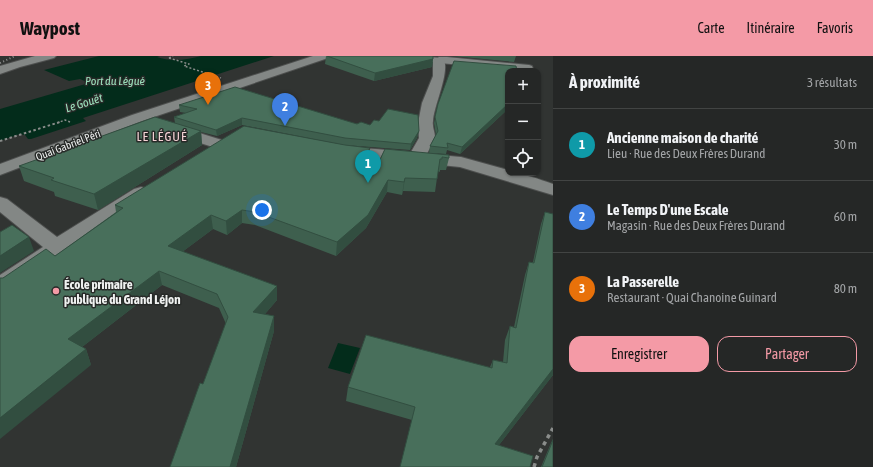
<!DOCTYPE html>
<html lang="fr">
<head>
<meta charset="utf-8">
<style>
	body { margin:0; font-family:"Asap Condensed",sans-serif; background:#2d2f2e; color:#f1f3f6 }
	.controls { position:absolute; right:12px; top:12px; display:grid; overflow:hidden; border-radius:8px; box-shadow:0 1px 3px #0004 }
	.controls button { width:36px; height:36px; display:grid; place-items:center; padding:0; border:0; border-bottom:1px solid #424443; background:#252726; color:#f1f3f6; font:20px sans-serif }
	.you { position:absolute; left:262px; top:154px; width:14px; height:14px; margin:-10px; border:3px solid #fff; border-radius:50%; background:#1a73e8; box-shadow:0 0 0 6px #1a73e833 }
	.badge { display:grid; place-items:center; width:26px; height:26px; border-radius:50%; background:#f49aa6; color:#fff; font-size:13px; font-weight:700 }
	.pin { position:absolute; translate:-50% -33px; filter:drop-shadow(0 1px 2px #0008) }
	.pin::after { content:''; position:absolute; top:21px; width:14px; height:12px; background:inherit; clip-path:polygon(0 0,100% 0,50% 100%) }
	.list { margin:0; padding:0; list-style:none }
	h2 { display:flex; justify-content:space-between; align-items:center; height:52px; margin:0; padding:0 16px; font-size:17px }
	h2 small { font-size:13px; font-weight:400; color:#a3a5a7 }
	.list li { display:grid; grid-template-columns:26px 1fr auto; gap:12px; align-items:center; box-sizing:border-box; height:72px; padding:0 16px; border-top:1px solid #424443 }
	.list b { display:block; font-size:15px; white-space:nowrap }
	.list p { margin:0; font-size:13px; white-space:nowrap; color:#a3a5a7 }
	.list em { font-size:13px; font-style:normal; color:#a3a5a7 }
	.actions { display:flex; gap:8px; padding:12px 16px }
	.actions a { flex:1; padding:9px 0; border:1px solid #f49aa6; border-radius:12px; text-align:center; font-size:14px; color:#f49aa6 }
	.actions .main { background:#f49aa6; color:#111 }
	.icon { flex:none; width:22px; height:22px; fill:none; stroke:currentColor; stroke-width:2; stroke-linecap:round; stroke-linejoin:round }
	.map { position:relative; flex:none; width:553px; height:411px; overflow:hidden }
	header { display:flex; align-items:center; gap:24px; box-sizing:border-box; height:56px; padding:0 20px; background:#f49aa6; color:#111 }
	header strong { font-size:19px }
	nav { display:flex; gap:22px; margin-inline-start:auto; font-size:14px }
	main { display:flex }
	aside { flex:1; background:#252726 }
	.map>svg:first-child { display:block }
</style>
</head>
<body>
<header>
<strong>Waypost</strong>
<nav><a>Carte</a><a>Itinéraire</a><a>Favoris</a></nav>
</header>
<main>
<div class="map">
<svg width="553" height="411" viewBox="0 0 553 411">
	<rect width="100%" height="100%" fill="#313432"/>
	<g fill="#032c1b">
		<path d="M99 0H160L157 1C170 6 188 4 201 0H274L83 62 86 65 31 83H28L25 79 20 78 0 85V53L89 27 80 23 69 25 44 14Z"/>
		<path d="M338 287 360 292 350 318 328 312Z"/>
	</g>
	<g fill="none" stroke-linecap="round" stroke-linejoin="round">
		<defs>
			<g id="service">
				<path d="M447 1 529 9 532 10 534 15 439 7 435 4 439 1Z"/>
				<path d="M379 94 383 95 385 98 375 121 373 124H363L361 121 373 98 375 95Z"/>
			</g>
			<g id="minor">
				<path d="M35 0H56L54 2 20 11 0 18V10Z"/>
				<path d="M415 0 443 2C451 14 434 49 433 65 432 71 435 76 435 81 434 86 429 93 427 98L461 101 508 114V117C524 117 538 123 553 128V139L460 111 334 98 332 95 334 92 340 90 411 96 419 82 418 67 422 47 433 20V6L417 2Z"/>
				<path d="M174 69 225 85 227 88 225 91 219 93 169 77 166 74 169 71Z"/>
				<path d="M141 131 148 133 150 137 148 141 86 180 8 235 0 237V219L43 191 0 156V141L7 143 57 181 134 133Z"/>
			</g>
			<path id="tertiary" d="M313 0H330L328 2 142 65 0 119V108L132 59Z"/>
		</defs>
		<use href="#service" stroke="#4d4f4e" stroke-width="2"/>
		<use href="#minor" stroke="#4d4f4e" stroke-width="2"/>
		<use href="#tertiary" stroke="#4d4f4e" stroke-width="2"/>
		<g stroke="#8a8d8b" stroke-width="1.5" stroke-dasharray="2 2" stroke-linecap="butt">
			<path d="M169 2 173 0"/>
			<path d="M57 67 65 64 70 66"/>
		</g>
		<path stroke="#8a8d8b" stroke-width="2" stroke-dasharray="2.5 2.5" stroke-linecap="butt" d="M0 85 60 66"/>
		<path stroke="#8a8d8b" stroke-width="3.5" stroke-dasharray="4 4" stroke-linecap="butt" d="M534 411 537 401 553 372"/>
		<use href="#service" fill="#838785" fill-rule="evenodd"/>
		<use href="#minor" fill="#838785" fill-rule="evenodd"/>
		<use href="#tertiary" fill="#838785" fill-rule="evenodd"/>
		<path stroke="#8d908e" stroke-width="2" stroke-dasharray="1 2.5" stroke-linecap="butt" d="M0 7 15 0"/>
		<path stroke="#8a8d8b" stroke-width="1.5" stroke-dasharray="2 2" stroke-linecap="butt" d="M169 2 189 8 184 10 221 22"/>
	</g>
	<g fill="#3e5f4e">
		<path d="M326 0H433L432 11 374 25 325 8Z"/>
		<path d="M452 0H516L514 6Z"/>
		<path d="M508 15V53L460 98 447 94 446 98 429 97 430 90 436 79 434 67 438 48Z"/>
		<path d="M179 49 370 69 419 75 417 82 410 94 344 89 242 69 217 80 201 76 202 89 98 154 55 140 54 136 24 125 19 110 175 67 174 61 186 57 180 56Z"/>
		<path d="M385 93 449 102 446 114H440V116L438 115 435 136 403 135 402 139 387 136 366 172 336 200 255 169 242 167 227 179 213 173 182 196 277 244 265 258 274 260V275L236 411H170L203 328 226 268 219 252 162 229 82 291 86 293 91 309 3 222 55 200 116 156 115 149 368 104 364 112V113L376 112Z"/>
		<path d="M545 156 553 319 499 389 412 364 346 345 348 331 490 311 493 304 503 306 505 284 510 270 514 271 525 219 529 206H533L541 168Z"/>
		<path d="M553 383V411H541L551 387Z"/>
	</g>
	<g fill="#324e40">
		<path d="M433 3 432 11 374 25 375 17Z"/>
		<path d="M508 48V53L460 98 462 91Z"/>
		<path d="M242 62V69L217 80 216 74Z"/>
		<path d="M201 75 202 89 98 154 94 138Z"/>
		<path d="M419 75 417 82 410 94 411 88Z"/>
		<path d="M370 92 368 104 360 120 361 108Z"/>
		<path d="M405 122 403 135 402 139 404 126Z"/>
		<path d="M388 124 387 136 366 172 336 200 337 186Z"/>
		<path d="M242 154V167L227 179 226 165Z"/>
		<path d="M211 159 213 173 170 205 168 190Z"/>
		<path d="M29 181 34 195 0 217V200Z"/>
		<path d="M159 215 162 229 73 298 68 283Z"/>
		<path d="M277 230V244L254 271 253 256Z"/>
		<path d="M274 260V275L236 411H230Z"/>
		<path d="M86 293 91 309 0 383V362Z"/>
		<path d="M553 313V319L489 402 495 388Z"/>
	</g>
	<g fill="#486f5b" stroke="#324e40">
		<path d="M327 0H433V3L375 17Z"/>
		<path d="M454 5 516 10 517 15H508V48L462 91 447 87 448 92 430 90 438 75 435 61 438 48Z"/>
		<path d="M235 31 357 68 361 66 370 69 374 64 379 65 388 53 418 59 419 75 411 88 345 82 242 62 216 74 174 61 197 53 179 49Z"/>
		<path d="M155 61 201 75 94 138 51 124 54 122 19 110Z"/>
		<path d="M244 70 345 89 370 92 361 108 364 113 376 112 385 93 449 99V102L442 101V103H440L437 123 405 122 404 126 388 124 368 159 337 186 255 156 242 154 226 165 211 159 168 190 277 230 253 256 274 260 230 411H170L200 327 203 328 228 261 217 238 159 215 68 283 86 293 0 362V222H3L46 193 55 200 123 152 115 149Z"/>
		<path d="M545 156 553 158V313L495 388 533 400 530 411H400L415 351 348 331 366 279 492 312 493 304 507 307 510 270 516 272 529 206 534 207Z"/>
		<path d="M12 169 29 181 0 200V176Z"/>
		<path d="M553 384V411H542Z"/>
	</g>
	<circle fill="#f49aa6" stroke="#272a28" stroke-width="1.5" cx="56" cy="235" r="4"/>
	<g text-anchor="middle" dominant-baseline="central" stroke-width="3" stroke-linejoin="round" paint-order="stroke">
		<g font-size="11" fill="#f0f2f1" stroke="#272a28">
			<text transform="translate(68 89) rotate(-21)">Quai Gabriel Péri</text>
		</g>
		<g font-size="12" font-style="italic" fill="#9de1bd" stroke="#272a28">
			<text x="115" y="25">Port du Légué</text>
			<text transform="translate(84 47) rotate(-17)">Le Gouët</text>
		</g>
		<g font-size="13" letter-spacing="1" fill="#f6d3d6" stroke="#272a28">
			<text x="162" y="80">LE LÉGUÉ</text>
		</g>
		<g font-size="13" font-weight="bold" fill="#f0f2f1" stroke="#272a28" text-anchor="start">
			<text x="64" y="228">École primaire<tspan x="64" dy="15">publique du Grand Léjon</tspan></text>
		</g>
	</g>
</svg>
<div class="controls">
<button>+</button>
<button>−</button>
<button><svg class="icon" aria-label="locate" viewBox="0 0 24 24"><circle cx="12" cy="12" r="6"/><path d="M12 2v4M12 18v4M2 12h4M18 12h4"/></svg></button>
</div>
<div class="you"></div>
<div class="pin badge" style="left:368px;top:127px;background:#0f9aa8">1</div>
<div class="pin badge" style="left:285px;top:70px;background:#3f7fe0">2</div>
<div class="pin badge" style="left:208px;top:49px;background:#e8710a">3</div>
</div>
<aside>
<h2>À proximité<small>3 résultats</small></h2>
<ul class="list">
<li><span class="badge" style="background:#0f9aa8">1</span><div><b>Ancienne maison de charité</b><p>Lieu · Rue des Deux Frères Durand</p></div><em>30 m</em></li>
<li><span class="badge" style="background:#3f7fe0">2</span><div><b>Le Temps D'une Escale</b><p>Magasin · Rue des Deux Frères Durand</p></div><em>60 m</em></li>
<li><span class="badge" style="background:#e8710a">3</span><div><b>La Passerelle</b><p>Restaurant · Quai Chanoine Guinard</p></div><em>80 m</em></li>
</ul>
<div class="actions"><a class="main">Enregistrer</a><a>Partager</a></div>
</aside>
</main>
</body>
</html>
